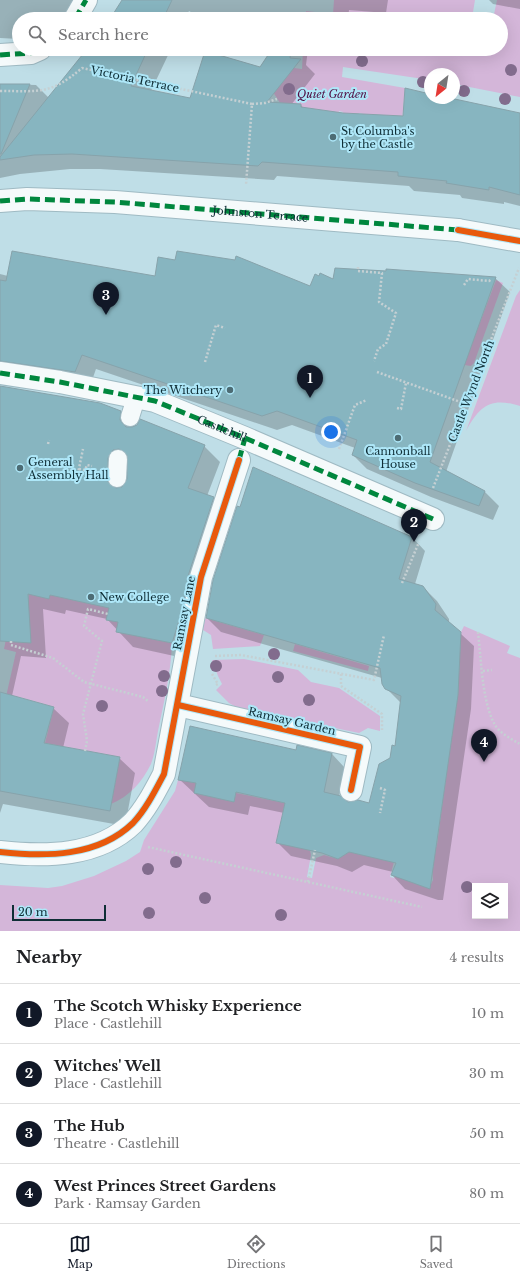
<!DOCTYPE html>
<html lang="en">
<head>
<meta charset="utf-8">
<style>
	body { margin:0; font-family:"Libre Baskerville",serif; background:#f6f6f6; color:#202124 }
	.controls { position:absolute; right:12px; bottom:12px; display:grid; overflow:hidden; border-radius:0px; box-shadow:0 4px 16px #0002 }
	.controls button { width:36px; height:36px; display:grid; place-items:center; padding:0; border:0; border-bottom:1px solid #e0e0e0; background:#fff; color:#202124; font:20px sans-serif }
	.compass { position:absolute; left:424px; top:68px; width:36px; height:36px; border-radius:50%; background:#fff; box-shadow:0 4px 16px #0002; rotate:210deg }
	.scale { position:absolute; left:12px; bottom:10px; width:94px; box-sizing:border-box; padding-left:4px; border:2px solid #0f2e36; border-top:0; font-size:11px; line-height:14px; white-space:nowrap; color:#0f2e36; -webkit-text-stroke:3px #aee7f8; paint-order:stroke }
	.you { position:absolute; left:331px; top:432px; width:14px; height:14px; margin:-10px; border:3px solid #fff; border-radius:50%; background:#1a73e8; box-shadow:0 0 0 6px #1a73e833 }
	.badge { display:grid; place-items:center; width:26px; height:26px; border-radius:50%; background:#111827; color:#fff; font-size:13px; font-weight:700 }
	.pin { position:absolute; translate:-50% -33px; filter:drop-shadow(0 1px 2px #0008) }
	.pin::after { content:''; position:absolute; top:21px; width:14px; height:12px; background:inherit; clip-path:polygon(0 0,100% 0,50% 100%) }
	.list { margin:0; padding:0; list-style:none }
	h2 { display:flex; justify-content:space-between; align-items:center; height:52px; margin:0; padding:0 16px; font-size:17px }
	h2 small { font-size:13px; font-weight:400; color:#757577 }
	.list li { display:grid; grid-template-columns:26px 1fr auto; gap:12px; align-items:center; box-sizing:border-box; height:60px; padding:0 16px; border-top:1px solid #e0e0e0 }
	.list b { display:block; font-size:15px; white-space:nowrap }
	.list p { margin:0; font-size:13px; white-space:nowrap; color:#757577 }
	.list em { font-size:13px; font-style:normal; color:#757577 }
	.icon { flex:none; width:22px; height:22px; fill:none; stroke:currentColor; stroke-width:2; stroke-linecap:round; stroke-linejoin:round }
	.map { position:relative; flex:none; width:520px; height:931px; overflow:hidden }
	.search { position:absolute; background:#fff; box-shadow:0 4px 16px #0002; left:12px; right:12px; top:12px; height:44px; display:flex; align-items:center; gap:10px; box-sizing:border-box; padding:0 14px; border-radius:22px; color:#757577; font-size:15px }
	.sheet { height:292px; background:#fff }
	nav { display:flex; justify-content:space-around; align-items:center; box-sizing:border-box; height:56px; border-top:1px solid #e0e0e0; background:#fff; font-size:11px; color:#757577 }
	nav a { display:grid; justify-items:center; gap:2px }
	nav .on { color:#111827 }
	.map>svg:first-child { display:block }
</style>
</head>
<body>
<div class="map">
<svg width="520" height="931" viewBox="0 0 520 931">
	<rect width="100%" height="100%" fill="#bfdee7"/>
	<g fill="#d4b6d9" fill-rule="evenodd">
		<path d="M334 0H475L472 18 475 19H305L306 11 333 14Z"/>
		<path d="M497 0H520V97L454 84V74H430V80L343 67 342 77 405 88 402 121 363 118V114L359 113 358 118 343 116V112L339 111 338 116 301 112V104L280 103 273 92 294 68 302 69 303 49H501V19H493Z"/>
		<path d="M496 280 503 283 474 363 471 366 464 365Z"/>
		<path d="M520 290V406C491 397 480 405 466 431L516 296Z"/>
		<path d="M29 594 49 599 50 595 109 608 106 620 118 622 116 632 172 643C171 673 164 702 158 731 156 741 155 754 151 764 142 782 130 796 111 804L120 757 45 743 54 707 19 697 14 721 1 719 16 652 4 649 6 639 23 620Z"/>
		<path d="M205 618 264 635 260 646 213 649 211 635 203 630Z"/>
		<path d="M464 626 510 646 507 653 520 658V931H0V885L48 888 62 886 94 876 126 861 140 852 144 840 175 791 178 780 196 783 194 793 234 802 236 793 285 803 276 843 310 850 311 855 307 877 312 878 316 858 324 855 338 859 349 852 394 862 390 877 394 878 396 874 424 887 431 884 433 880 431 858 437 845 451 737 458 695 461 632ZM475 886H505V916H475Z"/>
		<path d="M295 644 369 666 368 671 293 651Z"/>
		<path d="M244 659 298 670 311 682 339 688 380 716V731L368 728 359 733 238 708 229 703 216 690 222 684 218 676 212 660Z"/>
	</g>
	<g fill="#0003" fill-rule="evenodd">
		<path d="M0 0H86L79 19H19V39L0 38Z"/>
		<path d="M130 0H388L386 13 349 10 348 19H238L227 17 226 19H203L189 11 185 19H114Z"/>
		<path d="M489 0H520V9L493 4Z"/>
		<path d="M88 49H171L151 91 191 99 260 68 273 49H308L306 65 315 74 291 105H301L304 109 343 114 404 117 430 95V98H445L520 114V206L504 202V204L462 198 460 195 414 191 409 186 277 176 274 180 100 169H70L20 174 0 178V84L36 85 50 99Z"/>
		<path d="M0 274 8 276 156 277 311 287 333 280 495 278 510 292 446 472 485 492 499 506 493 520 431 497 367 469 353 455 355 448 292 425 277 430 96 369 90 386 0 371Z"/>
		<path d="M0 387 120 412 135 427 204 446 220 462 207 496 213 498 229 514 188 659 133 647 107 619 66 610 65 614 43 609 46 658 21 656 12 696 53 708 69 723 63 748 119 758 135 773 125 826 3 804 0 813ZM128 466 126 485 123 488V475L125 469Z"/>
		<path d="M412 537 425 551 415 584 423 587 437 601 449 619V623L474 646 471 709 443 900H438L405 889 392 875 393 872 364 865 352 872 337 866 291 856 277 842 284 813 250 806 248 815 209 807 179 779 297 751 332 754 345 768 339 797 348 803 370 804 396 747 401 703 386 688 382 678 221 632 207 618Z"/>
	</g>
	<g fill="#87b5c0" stroke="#87a3ab" fill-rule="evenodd">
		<path d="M122 0H172L163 19H110Z"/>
		<path d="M87 49H148L131 86 190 98 205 51 260 67 272 49H291L290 58 301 59 267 102 301 104V107L343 113 403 116 405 88 430 94V98H450L520 113V195L489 187V190L446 183 447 181 398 176V172L262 162 258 166 72 154 34 155 0 160V157Z"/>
		<path d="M0 84H30L1 154H0Z"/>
		<path d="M12 251 155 276 158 257 175 260 177 251 235 260 236 256 310 286 315 274 319 276 320 273 333 279 335 268 386 271V269L496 277 430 462 485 491 479 506 415 483 352 455 357 440 277 411 262 416 82 355 75 372 0 361V280L6 281Z"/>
		<path d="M0 386 100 403 121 411 120 420 126 427H132L137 425 140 419 205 445 188 488 214 497 189 573 182 611 172 643 116 632 118 622 106 620 109 608 50 595 49 599 28 594 31 643 0 641ZM119 449 127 455V479L122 487 116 488 108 482V458L113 450Z"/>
		<path d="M253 467 412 537 399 579 423 586 436 604 435 610 461 632 458 695 430 889 391 875 396 863 349 852 338 859 322 853 276 843 285 803 236 792 234 802 194 793 196 783 178 780 190 726 296 750 297 745 332 753 324 792 341 796 348 802 358 800 369 803 379 764 390 758 392 745 395 746 401 696 385 689 382 684 380 668 206 618 213 580 237 506 240 507Z"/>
		<path d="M0 692 54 707 44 743 120 757 110 811 0 791Z"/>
	</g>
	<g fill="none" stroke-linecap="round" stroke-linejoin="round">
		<defs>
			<g id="service">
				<path d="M130 417 136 398"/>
				<path d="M117 478 118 459"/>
			</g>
			<g id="pedestrian">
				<path d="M75 19 86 0"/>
				<path d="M0 55 31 53 40 49"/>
				<path id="s1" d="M0 201 27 199 115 202 458 230"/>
				<path id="s2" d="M0 373 60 382 155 401 245 438 433 519"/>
			</g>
			<g id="minor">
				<path d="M458 230 520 241"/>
				<path d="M178 705 360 747 351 790"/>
				<path d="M0 852C45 857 98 857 133 823 146 809 155 791 164 774L201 577 239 460"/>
			</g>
		</defs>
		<use href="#service" stroke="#9fbac3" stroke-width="20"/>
		<use href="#pedestrian" stroke="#9fbac3" stroke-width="24"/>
		<use href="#minor" stroke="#9fbac3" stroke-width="24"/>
		<g stroke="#c5d0d3" stroke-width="2.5" stroke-dasharray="2 2" stroke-linecap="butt">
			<path d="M0 91C40 91 50 95 82 68L252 104 246 185"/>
			<path d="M252 104 265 103 277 99"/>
			<path d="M358 267V271L382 273 379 302 396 313 386 344 378 349 374 361"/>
			<path d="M464 285 468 279 489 281 492 279"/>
			<path d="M205 362 216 325 225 328"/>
			<path d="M377 372 466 404"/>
			<path d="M397 408 401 409 406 383"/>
			<path d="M48 444 49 440"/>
			<path d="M339 449 355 405 367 400"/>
			<path d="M79 469 85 470 87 465 92 466"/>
			<path d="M77 478 83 449"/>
			<path d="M433 488 519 268"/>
			<path d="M402 583 419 542"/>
			<path d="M478 632C481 657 482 701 494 723 498 732 511 739 520 744"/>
			<path d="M11 641V645L53 658 84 682 143 697 149 702"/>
			<path d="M215 656 241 655 374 680 384 635"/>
			<path d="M483 671 492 670"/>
			<path d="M212 674 218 684 216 685"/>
			<path d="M341 674V686L382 714V730"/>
			<path d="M85 751 87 741 83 714 102 641 84 626 88 609 108 614"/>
			<path d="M380 788 385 790 380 813"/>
			<path d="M148 847 422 907"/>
			<path d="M308 882 315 850"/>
		</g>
		<use href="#service" stroke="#f5fafb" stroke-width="18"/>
		<use href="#pedestrian" stroke="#f5fafb" stroke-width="22"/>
		<use href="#minor" stroke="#f5fafb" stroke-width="22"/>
		<g stroke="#00873e" stroke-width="5" stroke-dasharray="10 5" stroke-linecap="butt">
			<path d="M75 19 86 0"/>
			<path d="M0 55 31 53 40 49"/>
			<path d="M0 201 27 199 115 202 458 230"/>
			<path d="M0 373 60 382 155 401 245 438 433 519"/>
			<path d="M239 460 245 438"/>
		</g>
		<defs>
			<g id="cycleway">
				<path d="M458 230 520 241"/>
				<path d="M178 705 360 747 351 790"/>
				<path d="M0 852C45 857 98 857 133 823 146 809 155 791 164 774L201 577 239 460"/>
			</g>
		</defs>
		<use href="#cycleway" stroke="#aee7f8" stroke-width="8"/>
		<use href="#cycleway" stroke="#e8590c" stroke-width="6"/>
	</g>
	<g fill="#826c8d">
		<circle cx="362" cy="61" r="6"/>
		<circle cx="511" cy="70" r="6"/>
		<circle cx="423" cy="82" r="6"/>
		<circle cx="289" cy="89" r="6"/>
		<circle cx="464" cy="91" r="6"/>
		<circle cx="505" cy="99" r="6"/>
		<circle cx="274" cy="654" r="6"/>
		<circle cx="216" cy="666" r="6"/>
		<circle cx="164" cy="676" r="6"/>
		<circle cx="278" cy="677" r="6"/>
		<circle cx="162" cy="691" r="6"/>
		<circle cx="309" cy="700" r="6"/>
		<circle cx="102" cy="706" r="6"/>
		<circle cx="176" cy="862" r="6"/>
		<circle cx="148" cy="869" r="6"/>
		<circle cx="467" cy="887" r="6"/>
		<circle cx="205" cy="898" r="6"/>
		<circle cx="149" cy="913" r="6"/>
		<circle cx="281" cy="915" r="6"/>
	</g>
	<g fill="#4d6c74" stroke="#aee7f8" stroke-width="1.5">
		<circle cx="333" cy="137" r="4"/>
		<circle cx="230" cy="390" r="4"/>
		<circle cx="398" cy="438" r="4"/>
		<circle cx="20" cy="468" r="4"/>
		<circle cx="91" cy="597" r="4"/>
	</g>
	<g text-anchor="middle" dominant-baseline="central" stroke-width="4" stroke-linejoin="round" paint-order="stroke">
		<g font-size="11" fill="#0f2e36" stroke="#aee7f8">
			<text transform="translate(135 79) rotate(12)">Victoria Terrace</text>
			<text stroke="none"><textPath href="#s1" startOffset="261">Johnston Terrace</textPath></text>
			<text transform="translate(471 391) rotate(-69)">Castle Wynd North</text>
			<text stroke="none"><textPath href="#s2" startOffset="230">Castlehill</textPath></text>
			<text transform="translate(184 613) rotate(-79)">Ramsay Lane</text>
			<text transform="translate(292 721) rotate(13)">Ramsay Garden</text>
		</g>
		<g font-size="11" font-style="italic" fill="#510e43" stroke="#aee7f8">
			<text x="332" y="94">Quiet Garden</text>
		</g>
		<g font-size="11" fill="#0f2e36" stroke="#aee7f8" text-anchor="start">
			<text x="341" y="131">St Columba's<tspan x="341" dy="13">by the Castle</tspan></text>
			<text x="222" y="390" text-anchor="end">The Witchery</text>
			<text x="398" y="451" text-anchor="middle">Cannonball<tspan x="398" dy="13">House</tspan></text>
			<text x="28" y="462">General<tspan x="28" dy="13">Assembly Hall</tspan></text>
			<text x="99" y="597">New College</text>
		</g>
	</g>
</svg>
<div class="controls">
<button><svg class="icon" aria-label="layers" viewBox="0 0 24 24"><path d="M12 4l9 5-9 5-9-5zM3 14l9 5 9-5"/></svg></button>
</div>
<svg class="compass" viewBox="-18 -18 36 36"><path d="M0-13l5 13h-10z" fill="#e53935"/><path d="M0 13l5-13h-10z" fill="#757577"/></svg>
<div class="scale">20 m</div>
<div class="you"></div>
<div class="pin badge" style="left:310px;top:398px">1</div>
<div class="pin badge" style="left:414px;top:542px">2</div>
<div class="pin badge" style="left:106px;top:315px">3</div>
<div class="pin badge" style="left:484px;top:762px">4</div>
<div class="search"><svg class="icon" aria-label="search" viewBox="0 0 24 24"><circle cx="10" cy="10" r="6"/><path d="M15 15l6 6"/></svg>Search here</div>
</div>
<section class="sheet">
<h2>Nearby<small>4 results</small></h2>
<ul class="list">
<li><span class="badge">1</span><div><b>The Scotch Whisky Experience</b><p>Place · Castlehill</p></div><em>10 m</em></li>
<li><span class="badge">2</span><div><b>Witches' Well</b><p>Place · Castlehill</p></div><em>30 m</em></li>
<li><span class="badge">3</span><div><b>The Hub</b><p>Theatre · Castlehill</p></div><em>50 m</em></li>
<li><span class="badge">4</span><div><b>West Princes Street Gardens</b><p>Park · Ramsay Garden</p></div><em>80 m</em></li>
</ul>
</section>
<nav>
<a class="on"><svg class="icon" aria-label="map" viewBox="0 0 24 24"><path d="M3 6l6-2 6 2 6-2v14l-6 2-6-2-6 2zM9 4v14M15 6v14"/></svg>Map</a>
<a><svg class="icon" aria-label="directions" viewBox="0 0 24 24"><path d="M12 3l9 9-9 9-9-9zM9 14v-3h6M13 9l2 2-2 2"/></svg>Directions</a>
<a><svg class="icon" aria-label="saved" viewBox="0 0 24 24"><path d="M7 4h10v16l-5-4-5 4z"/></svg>Saved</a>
</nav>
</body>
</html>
